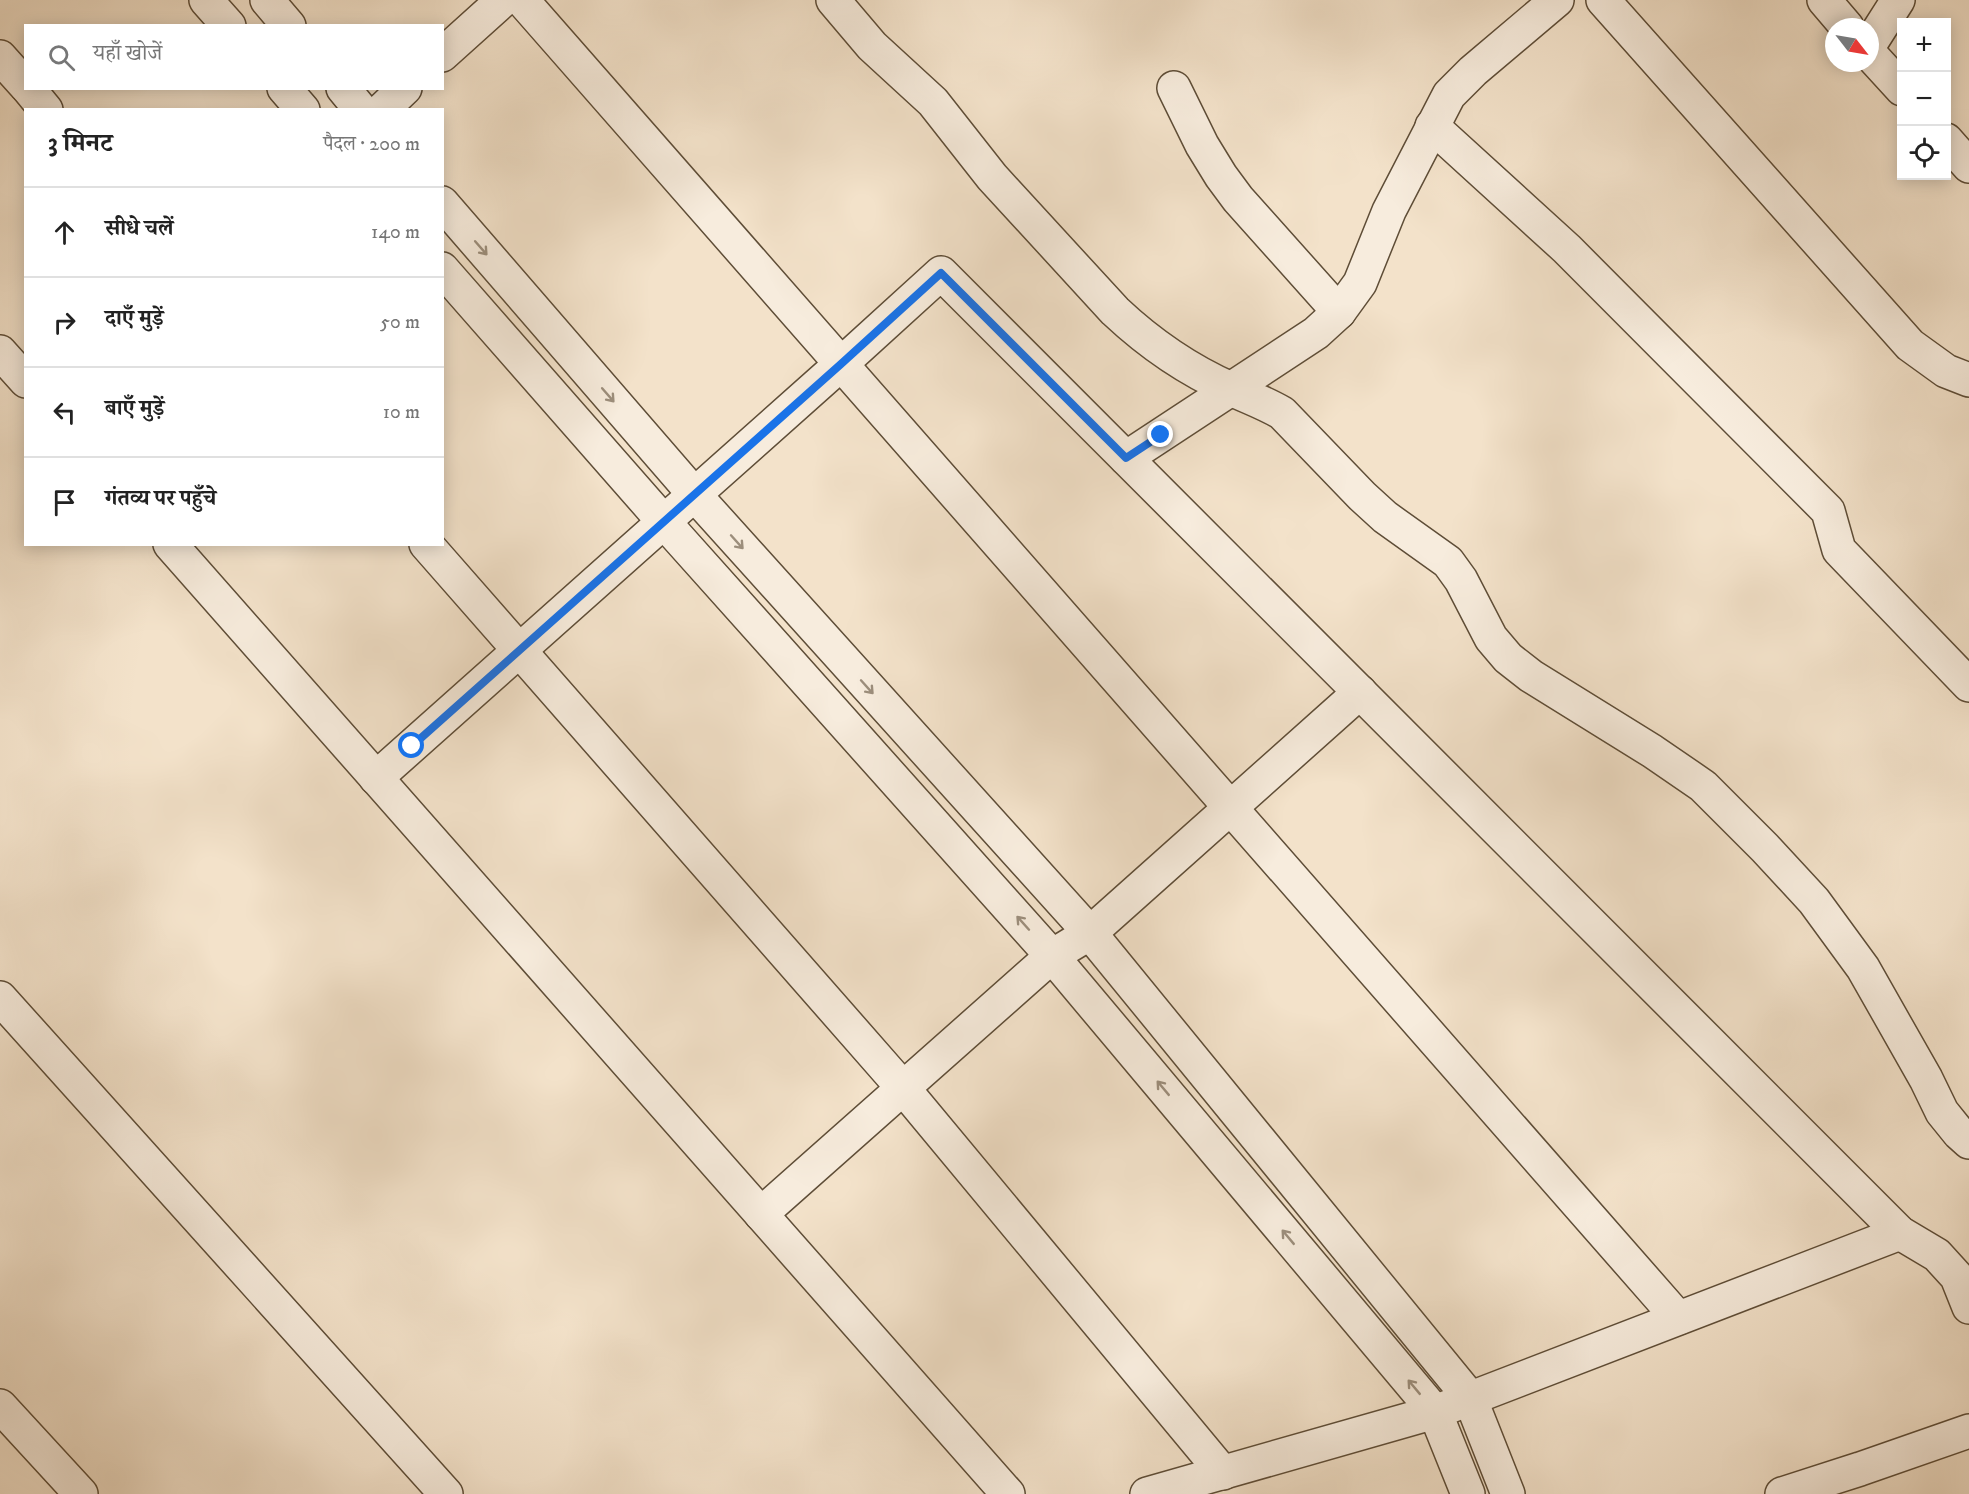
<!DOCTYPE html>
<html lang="hi">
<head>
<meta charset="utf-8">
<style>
	body { margin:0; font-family:"IM FELL DW Pica","Noto Serif Devanagari",serif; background:#f2f2f2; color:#222 }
	.controls { position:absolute; right:18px; top:18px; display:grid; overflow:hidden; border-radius:0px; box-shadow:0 3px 15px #0003 }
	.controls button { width:54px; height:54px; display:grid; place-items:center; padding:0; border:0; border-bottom:2px solid #e0e0e0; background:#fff; color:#222; font:30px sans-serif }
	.compass { position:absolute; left:1825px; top:18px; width:54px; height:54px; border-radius:50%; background:#fff; box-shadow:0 3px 15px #0003; rotate:121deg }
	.stop { position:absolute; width:18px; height:18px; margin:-14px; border:4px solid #1a73e8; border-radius:50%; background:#fff }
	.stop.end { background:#1a73e8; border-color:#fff; box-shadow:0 2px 6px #0008 }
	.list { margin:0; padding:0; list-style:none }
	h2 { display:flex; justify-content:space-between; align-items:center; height:78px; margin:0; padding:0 24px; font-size:26px }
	h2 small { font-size:20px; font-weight:400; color:#767676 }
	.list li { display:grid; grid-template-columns:39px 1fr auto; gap:18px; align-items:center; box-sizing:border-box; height:90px; padding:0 24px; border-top:2px solid #e0e0e0 }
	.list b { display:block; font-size:22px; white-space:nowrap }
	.list em { font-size:20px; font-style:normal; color:#767676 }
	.icon { flex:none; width:33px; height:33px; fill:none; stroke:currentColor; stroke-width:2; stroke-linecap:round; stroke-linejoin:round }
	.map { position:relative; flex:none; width:1969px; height:1494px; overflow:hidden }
	.search { position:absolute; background:#fff; box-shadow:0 3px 15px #0003; left:24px; top:24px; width:420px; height:66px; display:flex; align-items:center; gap:15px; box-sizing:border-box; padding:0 21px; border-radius:0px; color:#767676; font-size:22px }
	.panel { position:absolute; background:#fff; box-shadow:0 3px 15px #0003; left:24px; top:108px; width:420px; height:438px; border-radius:0px }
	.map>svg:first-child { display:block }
</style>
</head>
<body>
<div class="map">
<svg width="1969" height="1494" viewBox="0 0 1969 1494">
	<rect width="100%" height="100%" fill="#f3e2ca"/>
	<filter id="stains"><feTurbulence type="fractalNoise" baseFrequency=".00333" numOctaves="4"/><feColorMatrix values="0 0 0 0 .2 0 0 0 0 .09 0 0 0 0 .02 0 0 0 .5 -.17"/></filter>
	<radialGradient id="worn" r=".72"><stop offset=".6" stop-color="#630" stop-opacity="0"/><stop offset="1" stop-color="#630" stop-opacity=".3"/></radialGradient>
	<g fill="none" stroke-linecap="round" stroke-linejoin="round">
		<defs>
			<g id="street">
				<path d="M206 0 229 26"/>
				<path d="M267 0 289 26"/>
				<path d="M522 0 1678 1318"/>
				<path d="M833 0 872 46 933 102 992 177 1115 311C1149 343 1188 370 1231 389 1248 397 1265 403 1282 413L1362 496 1385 517 1448 562 1461 580 1491 638 1508 658 1531 676 1652 751 1703 786 1765 848 1814 901 1863 968 1926 1079 1942 1112 1959 1133 1969 1142"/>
				<path d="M1603 0 1910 345 1946 371 1969 380"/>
				<path d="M1824 0 1847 27"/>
				<path d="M1870 44 1898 0"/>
				<path d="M1870 54 1902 89"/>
				<path d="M442 55 503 0"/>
				<path d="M0 57 26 86"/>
				<path d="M28 88 46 110"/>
				<path d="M284 88 303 110"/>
				<path d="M343 88 361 110"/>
				<path d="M1174 88 1202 145 1221 176 1238 199 1339 312"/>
				<path d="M382 110 405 88"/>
				<path d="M1432 126 1567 249 1828 511 1839 550 1969 685"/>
				<path d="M1946 140 1969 166"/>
				<path d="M442 203 694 494 1090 933 1470 1398 1508 1494"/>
				<path d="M442 269 664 522 1052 956 1435 1412 1468 1494"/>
				<path d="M0 352 26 381"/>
				<path d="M1126 458 1316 333 1339 312 1360 283 1389 211 1449 95 1473 71 1557 0"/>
				<path d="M170 544 1008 1494"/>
				<path d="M426 544 903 1088 1223 1473"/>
				<path d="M376 778 841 364 941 273 1900 1233 1937 1255 1957 1277 1969 1307"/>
				<path d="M0 998 446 1494"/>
				<path d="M761 1214 1052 956 1090 933 1360 692"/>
				<path d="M0 1406 81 1494"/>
				<path d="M1147 1494 1435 1412 1900 1233"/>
				<path d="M1782 1494 1860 1469 1969 1431"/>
			</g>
		</defs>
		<use href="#street" stroke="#5e4d37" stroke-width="36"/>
		<use href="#street" stroke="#f7ecdd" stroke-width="33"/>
	</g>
	<defs><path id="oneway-shaft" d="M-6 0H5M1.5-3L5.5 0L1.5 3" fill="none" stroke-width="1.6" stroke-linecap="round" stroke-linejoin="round" transform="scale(1.5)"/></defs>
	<g stroke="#9c8e7c">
		<use href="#oneway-shaft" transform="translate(481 248) rotate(49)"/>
		<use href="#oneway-shaft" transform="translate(608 395) rotate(49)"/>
		<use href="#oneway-shaft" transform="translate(737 542) rotate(48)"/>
		<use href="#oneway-shaft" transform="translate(867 687) rotate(48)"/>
		<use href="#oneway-shaft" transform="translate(1023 923) rotate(-132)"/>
		<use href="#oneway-shaft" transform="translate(1163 1088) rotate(-130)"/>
		<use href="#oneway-shaft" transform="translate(1288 1237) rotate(-130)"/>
		<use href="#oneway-shaft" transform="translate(1414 1387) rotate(-130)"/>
	</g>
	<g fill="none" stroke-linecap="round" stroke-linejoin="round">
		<path stroke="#1a73e8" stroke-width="8" d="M412 746 841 364 941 273 1126 458 1161 435"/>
	</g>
	<rect width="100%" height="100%" filter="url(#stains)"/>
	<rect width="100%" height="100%" fill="url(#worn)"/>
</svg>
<div class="controls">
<button>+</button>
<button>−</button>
<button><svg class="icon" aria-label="locate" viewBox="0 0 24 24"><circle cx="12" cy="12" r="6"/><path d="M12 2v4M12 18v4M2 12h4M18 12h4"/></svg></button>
</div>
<svg class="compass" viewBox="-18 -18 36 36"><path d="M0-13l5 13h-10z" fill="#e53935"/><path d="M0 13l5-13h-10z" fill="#767676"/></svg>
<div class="stop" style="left:412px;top:746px"></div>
<div class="stop end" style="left:1161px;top:435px"></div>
<div class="search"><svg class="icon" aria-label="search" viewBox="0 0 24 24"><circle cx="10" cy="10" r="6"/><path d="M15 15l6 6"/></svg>यहाँ खोजें</div>
<section class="panel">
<h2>3 मिनट<small>पैदल · 200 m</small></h2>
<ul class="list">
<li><svg class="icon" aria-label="ahead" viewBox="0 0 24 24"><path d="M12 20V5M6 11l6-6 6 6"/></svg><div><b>सीधे चलें</b></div><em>140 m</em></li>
<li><svg class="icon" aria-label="right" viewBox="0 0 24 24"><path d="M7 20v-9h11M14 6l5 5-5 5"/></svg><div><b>दाएँ मुड़ें</b></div><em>50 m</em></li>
<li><svg class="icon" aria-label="left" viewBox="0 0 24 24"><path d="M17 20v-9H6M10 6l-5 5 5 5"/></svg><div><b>बाएँ मुड़ें</b></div><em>10 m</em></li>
<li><svg class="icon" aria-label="arrive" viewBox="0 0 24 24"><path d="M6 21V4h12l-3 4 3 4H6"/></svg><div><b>गंतव्य पर पहुँचे</b></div></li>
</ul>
</section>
</div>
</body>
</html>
